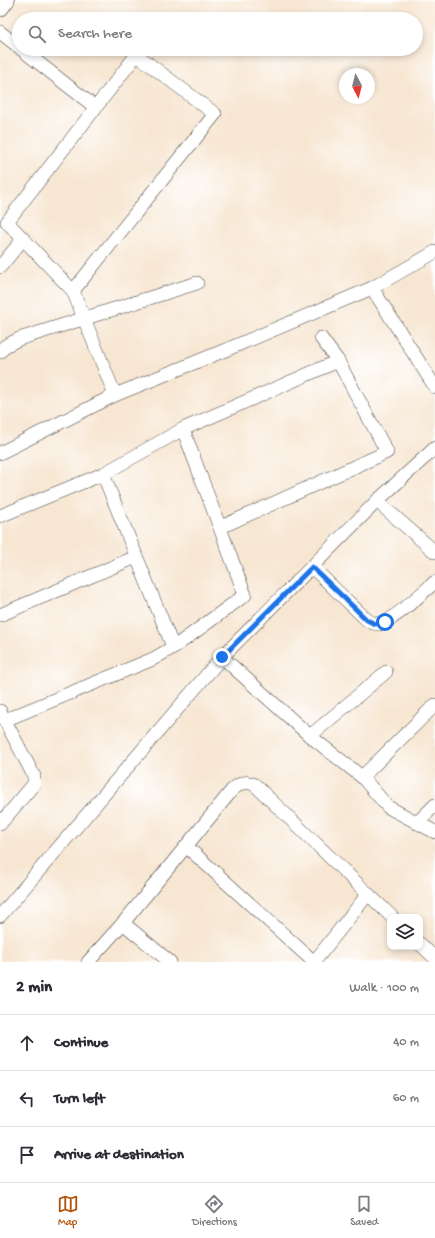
<!DOCTYPE html>
<html lang="en">
<head>
<meta charset="utf-8">
<style>
	body { margin:0; font-family:"Gochi Hand",sans-serif; background:#f2f2f3; color:#2b2b33 }
	.controls { position:absolute; right:12px; bottom:12px; display:grid; overflow:hidden; border-radius:8px; box-shadow:0 2px 6px #0003 }
	.controls button { width:36px; height:36px; display:grid; place-items:center; padding:0; border:0; border-bottom:1px solid #e1e1e2; background:#fff; color:#2b2b33; font:20px sans-serif }
	.compass { position:absolute; left:339px; top:68px; width:36px; height:36px; border-radius:50%; background:#fff; box-shadow:0 2px 6px #0003; rotate:173deg }
	.stop { position:absolute; width:12px; height:12px; margin:-9px; border:3px solid #1a73e8; border-radius:50%; background:#fff }
	.stop.end { background:#1a73e8; border-color:#fff; box-shadow:0 1px 4px #0008 }
	.list { margin:0; padding:0; list-style:none }
	h2 { display:flex; justify-content:space-between; align-items:center; height:52px; margin:0; padding:0 16px; font-size:17px }
	h2 small { font-size:13px; font-weight:400; color:#7c7c81 }
	.list li { display:grid; grid-template-columns:26px 1fr auto; gap:12px; align-items:center; box-sizing:border-box; height:56px; padding:0 16px; border-top:1px solid #e1e1e2 }
	.list b { display:block; font-size:15px; white-space:nowrap }
	.list em { font-size:13px; font-style:normal; color:#7c7c81 }
	.icon { flex:none; width:22px; height:22px; fill:none; stroke:currentColor; stroke-width:2; stroke-linecap:round; stroke-linejoin:round }
	.map { position:relative; flex:none; width:435px; height:962px; overflow:hidden }
	.search { position:absolute; background:#fff; box-shadow:0 2px 6px #0003; left:12px; right:12px; top:12px; height:44px; display:flex; align-items:center; gap:10px; box-sizing:border-box; padding:0 14px; border-radius:22px; color:#7c7c81; font-size:15px }
	.sheet { height:220px; background:#fff }
	nav { display:flex; justify-content:space-around; align-items:center; box-sizing:border-box; height:56px; border-top:1px solid #e1e1e2; background:#fff; font-size:11px; color:#7c7c81 }
	nav a { display:grid; justify-items:center; gap:2px }
	nav .on { color:#b45309 }
	.map>svg:first-child { display:block }
</style>
</head>
<body>
<div class="map">
<svg width="435" height="962" viewBox="0 0 435 962">
	<rect width="100%" height="100%" fill="#fff"/>
	<filter id="ink" filterUnits="userSpaceOnUse"><feTurbulence type="fractalNoise" baseFrequency=".025" numOctaves="2"/><feDisplacementMap in="SourceGraphic" scale="8" xChannelSelector="R" yChannelSelector="G"/><feConvolveMatrix kernelMatrix="1 2 1 2 8 2 1 2 1" color-interpolation-filters="sRGB"/></filter>
	<filter id="wash" filterUnits="userSpaceOnUse"><feTurbulence type="fractalNoise" baseFrequency=".012" numOctaves="4" result="noise"/><feDisplacementMap in="SourceGraphic" scale="16" xChannelSelector="R" yChannelSelector="G"/><feGaussianBlur stdDeviation="0.9" result="paint"/><feColorMatrix in="noise" values="0 0 0 0 0 0 0 0 0 0 0 0 0 0 0 0 0 1.4 0 .05"/><feComposite in="paint" operator="in"/></filter>
	<g filter="url(#wash)">
		<rect width="100%" height="100%" fill="#f7e6d1"/>
	</g>
	<g filter="url(#ink)">
		<g fill="none" stroke-linecap="round" stroke-linejoin="round">
			<defs>
				<g id="minor">
					<path d="M0 32 19 47"/>
					<path d="M21 49 95 107"/>
					<path d="M0 267 23 239"/>
					<path d="M372 288 435 387"/>
					<path d="M73 291 215 114 137 55"/>
					<path d="M0 352 5 346 19 339 197 283"/>
					<path d="M115 395 73 291 7 222 141 49"/>
					<path d="M0 453 115 395 228 349 372 288 435 252"/>
					<path d="M103 474 173 647"/>
					<path d="M377 501 435 552"/>
					<path d="M0 516 103 474 183 429 338 361"/>
					<path d="M221 527 387 452 338 361 321 338"/>
					<path d="M312 567 367 620C370 622 374 624 379 624 391 623 424 591 435 582"/>
					<path d="M0 615 136 557"/>
					<path d="M222 657 310 736 362 777 388 807 435 832"/>
					<path d="M0 711 34 776V784L0 824"/>
					<path d="M5 720 153 659 177 645 245 595 183 429"/>
					<path d="M310 736 386 672"/>
					<path d="M362 777 435 705"/>
					<path d="M417 823 435 805"/>
					<path d="M186 846 314 962"/>
					<path d="M0 916 222 657 377 501 435 448"/>
					<path d="M123 923 170 962"/>
					<path d="M420 944 435 958"/>
					<path d="M88 962 123 923 233 789C241 783 246 780 255 785L392 917"/>
					<path d="M314 962 368 894"/>
				</g>
				<path id="tertiary" d="M0 8 6 0"/>
			</defs>
			<use href="#minor" stroke="#3d3a37" stroke-width="14"/>
			<use href="#tertiary" stroke="#3d3a37" stroke-width="18"/>
			<use href="#minor" stroke="#fff" stroke-width="13"/>
			<use href="#tertiary" stroke="#fff" stroke-width="17"/>
		</g>
	</g>
	<g fill="none" stroke-linecap="round" stroke-linejoin="round" filter="url(#ink)">
		<path stroke="#1a73e8" stroke-width="5" d="M222 657 312 567 367 620 375 624 385 622"/>
	</g>
</svg>
<div class="controls">
<button><svg class="icon" aria-label="layers" viewBox="0 0 24 24"><path d="M12 4l9 5-9 5-9-5zM3 14l9 5 9-5"/></svg></button>
</div>
<svg class="compass" viewBox="-18 -18 36 36"><path d="M0-13l5 13h-10z" fill="#e53935"/><path d="M0 13l5-13h-10z" fill="#7c7c81"/></svg>
<div class="stop" style="left:385px;top:622px"></div>
<div class="stop end" style="left:222px;top:657px"></div>
<div class="search"><svg class="icon" aria-label="search" viewBox="0 0 24 24"><circle cx="10" cy="10" r="6"/><path d="M15 15l6 6"/></svg>Search here</div>
</div>
<section class="sheet">
<h2>2 min<small>Walk · 100 m</small></h2>
<ul class="list">
<li><svg class="icon" aria-label="ahead" viewBox="0 0 24 24"><path d="M12 20V5M6 11l6-6 6 6"/></svg><div><b>Continue</b></div><em>40 m</em></li>
<li><svg class="icon" aria-label="left" viewBox="0 0 24 24"><path d="M17 20v-9H6M10 6l-5 5 5 5"/></svg><div><b>Turn left</b></div><em>60 m</em></li>
<li><svg class="icon" aria-label="arrive" viewBox="0 0 24 24"><path d="M6 21V4h12l-3 4 3 4H6"/></svg><div><b>Arrive at destination</b></div></li>
</ul>
</section>
<nav>
<a class="on"><svg class="icon" aria-label="map" viewBox="0 0 24 24"><path d="M3 6l6-2 6 2 6-2v14l-6 2-6-2-6 2zM9 4v14M15 6v14"/></svg>Map</a>
<a><svg class="icon" aria-label="directions" viewBox="0 0 24 24"><path d="M12 3l9 9-9 9-9-9zM9 14v-3h6M13 9l2 2-2 2"/></svg>Directions</a>
<a><svg class="icon" aria-label="saved" viewBox="0 0 24 24"><path d="M7 4h10v16l-5-4-5 4z"/></svg>Saved</a>
</nav>
</body>
</html>
